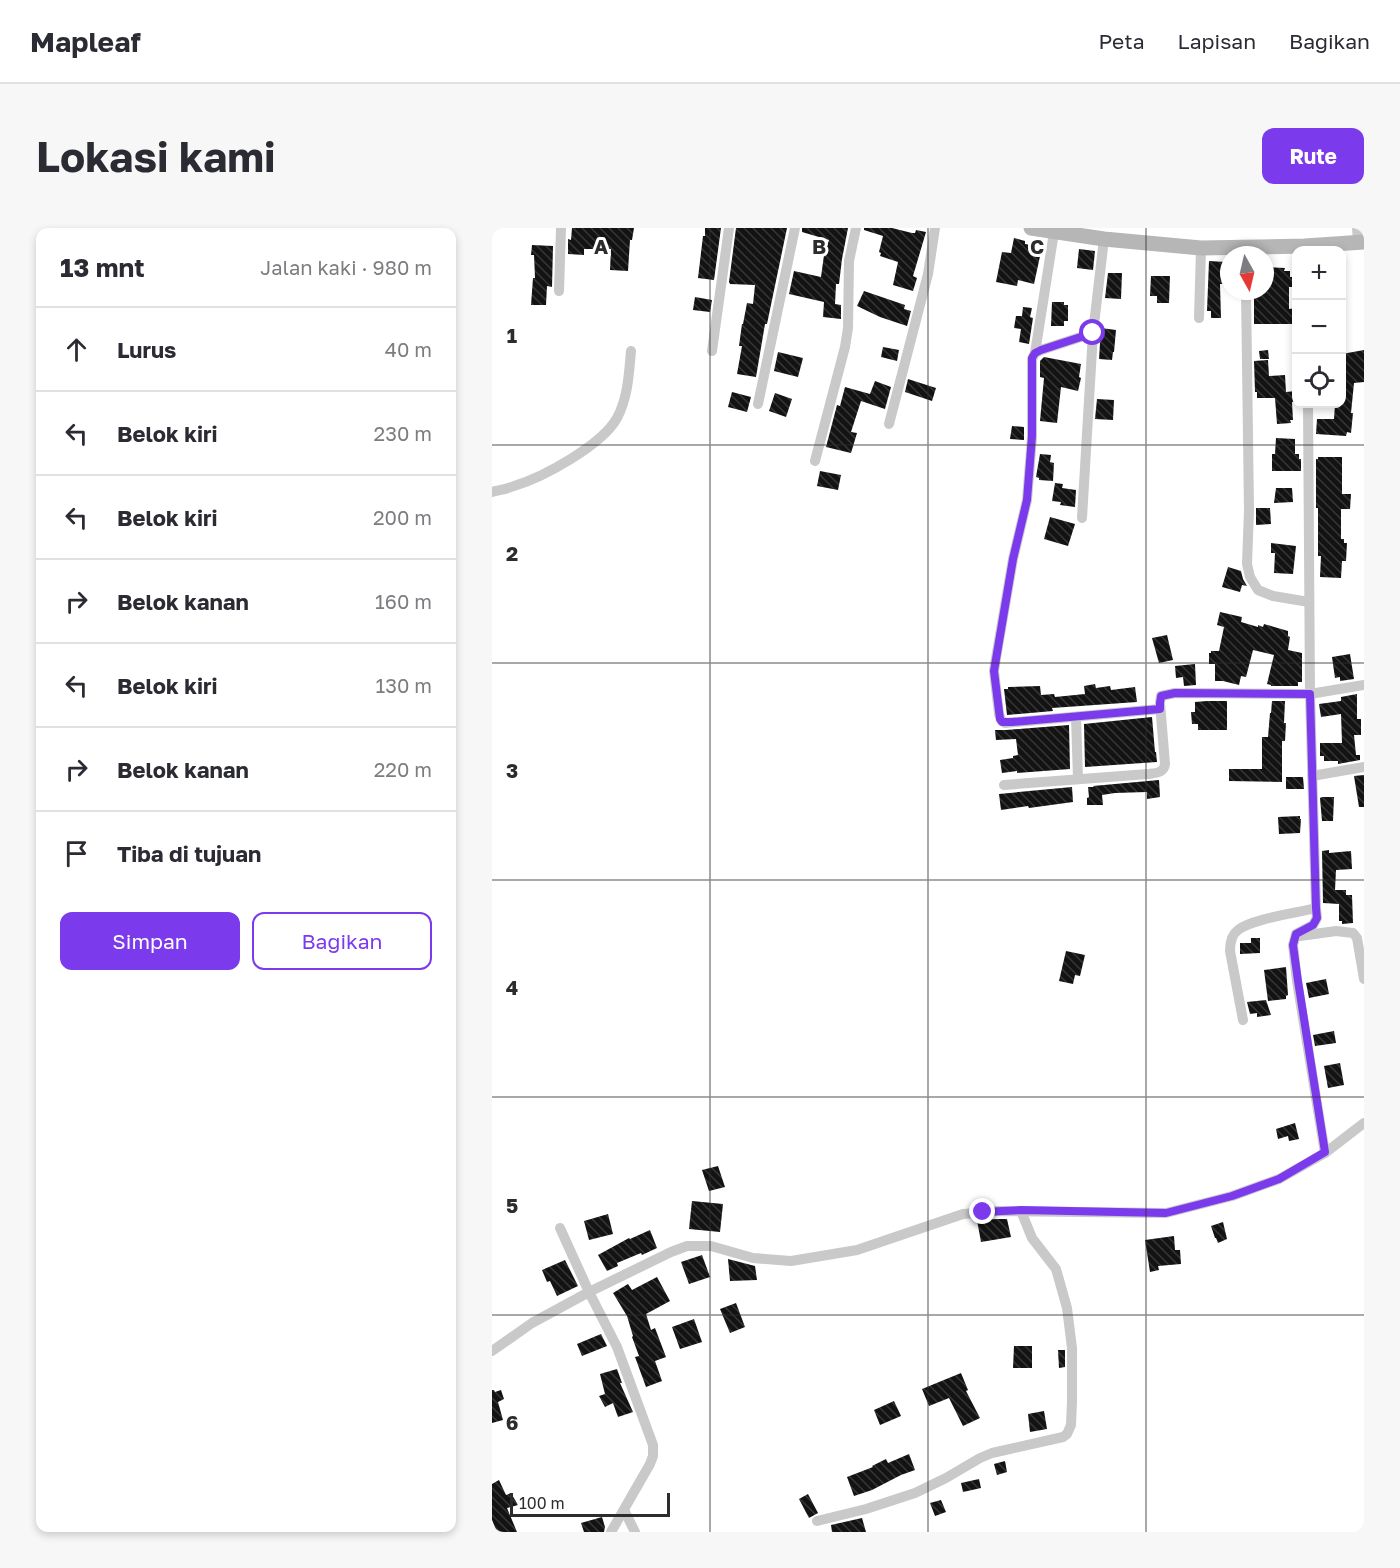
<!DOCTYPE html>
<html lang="id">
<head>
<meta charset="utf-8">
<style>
	body { margin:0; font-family:"Golos Text",sans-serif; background:#f7f7f7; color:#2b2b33 }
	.controls { position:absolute; right:18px; top:18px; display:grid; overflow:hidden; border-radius:12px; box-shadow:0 3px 9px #0003 }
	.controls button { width:54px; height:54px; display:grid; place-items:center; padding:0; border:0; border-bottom:2px solid #e1e1e2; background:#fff; color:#2b2b33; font:30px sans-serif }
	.compass { position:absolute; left:728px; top:18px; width:54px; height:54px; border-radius:50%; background:#fff; box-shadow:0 3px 9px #0003; rotate:172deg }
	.scale { position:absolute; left:18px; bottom:15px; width:160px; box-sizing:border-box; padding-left:6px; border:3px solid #2c2c2c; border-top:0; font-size:16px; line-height:21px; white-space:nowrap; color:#2c2c2c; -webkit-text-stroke:4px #fff; paint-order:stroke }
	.stop { position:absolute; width:18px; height:18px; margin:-14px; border:4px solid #7c3aed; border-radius:50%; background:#fff }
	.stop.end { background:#7c3aed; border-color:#fff; box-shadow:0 2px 6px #0008 }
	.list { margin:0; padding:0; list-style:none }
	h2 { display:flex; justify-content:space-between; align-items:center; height:78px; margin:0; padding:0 24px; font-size:26px }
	h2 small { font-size:20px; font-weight:400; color:#7c7c81 }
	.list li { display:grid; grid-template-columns:39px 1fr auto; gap:18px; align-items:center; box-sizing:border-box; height:84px; padding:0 24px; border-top:2px solid #e1e1e2 }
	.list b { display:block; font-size:22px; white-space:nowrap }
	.list em { font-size:20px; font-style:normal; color:#7c7c81 }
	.actions { display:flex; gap:12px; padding:18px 24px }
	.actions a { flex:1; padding:14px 0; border:2px solid #7c3aed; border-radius:12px; text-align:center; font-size:21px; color:#7c3aed }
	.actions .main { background:#7c3aed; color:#fff }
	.icon { flex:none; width:33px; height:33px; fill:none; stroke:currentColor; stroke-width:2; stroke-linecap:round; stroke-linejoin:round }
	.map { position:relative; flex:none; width:872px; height:1304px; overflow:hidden; border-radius:12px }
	header { display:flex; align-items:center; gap:36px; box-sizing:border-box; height:84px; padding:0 30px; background:#fff; border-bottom:2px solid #e1e1e2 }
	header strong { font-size:28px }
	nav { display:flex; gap:33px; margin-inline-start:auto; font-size:21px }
	.intro { display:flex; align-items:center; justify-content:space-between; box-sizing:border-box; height:144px; padding:0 36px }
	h1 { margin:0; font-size:42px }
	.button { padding:15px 27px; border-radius:12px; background:#7c3aed; color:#fff; font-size:21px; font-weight:700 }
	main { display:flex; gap:36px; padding:0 36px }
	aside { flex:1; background:#fff; border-radius:12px; box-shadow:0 3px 9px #0003 }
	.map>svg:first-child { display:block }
</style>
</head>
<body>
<header>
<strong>Mapleaf</strong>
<nav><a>Peta</a><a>Lapisan</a><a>Bagikan</a></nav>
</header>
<div class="intro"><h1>Lokasi kami</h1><a class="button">Rute</a></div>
<main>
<aside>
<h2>13 mnt<small>Jalan kaki · 980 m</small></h2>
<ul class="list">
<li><svg class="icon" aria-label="ahead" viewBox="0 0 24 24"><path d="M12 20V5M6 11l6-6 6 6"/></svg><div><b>Lurus</b></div><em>40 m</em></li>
<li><svg class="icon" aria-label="left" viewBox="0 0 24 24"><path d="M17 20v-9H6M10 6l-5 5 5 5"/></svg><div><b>Belok kiri</b></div><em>230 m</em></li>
<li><svg class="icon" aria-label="left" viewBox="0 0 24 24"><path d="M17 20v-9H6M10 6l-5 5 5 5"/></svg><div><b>Belok kiri</b></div><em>200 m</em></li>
<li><svg class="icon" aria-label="right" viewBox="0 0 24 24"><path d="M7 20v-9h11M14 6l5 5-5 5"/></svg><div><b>Belok kanan</b></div><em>160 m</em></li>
<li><svg class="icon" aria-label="left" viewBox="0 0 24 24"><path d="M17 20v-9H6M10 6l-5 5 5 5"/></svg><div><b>Belok kiri</b></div><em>130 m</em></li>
<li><svg class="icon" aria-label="right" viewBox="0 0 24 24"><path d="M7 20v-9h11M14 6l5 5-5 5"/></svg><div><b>Belok kanan</b></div><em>220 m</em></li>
<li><svg class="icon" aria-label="arrive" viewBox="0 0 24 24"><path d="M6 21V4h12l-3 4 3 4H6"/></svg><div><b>Tiba di tujuan</b></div></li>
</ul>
<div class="actions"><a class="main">Simpan</a><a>Bagikan</a></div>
</aside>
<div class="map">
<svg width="872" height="1304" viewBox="0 0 872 1304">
	<defs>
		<pattern id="building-back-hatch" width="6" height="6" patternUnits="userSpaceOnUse" patternTransform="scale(1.5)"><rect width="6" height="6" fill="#131313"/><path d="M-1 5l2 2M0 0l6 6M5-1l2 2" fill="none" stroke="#363636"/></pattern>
	</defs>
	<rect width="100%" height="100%" fill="#fff"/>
	<g fill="url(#building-back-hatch)">
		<path d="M80 0H142L140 12H138L136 43 118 42 119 21H92V27L76 26V11L79 12Z"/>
		<path d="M213 0H229L222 52 206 50 211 8H213Z"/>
		<path d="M244 0H295L275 96H273L264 149 245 146 250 118H247L250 96H251L255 75 261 76 263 57 238 56 237 54Z"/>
		<path d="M310 0H356L350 31 347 56H344L343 76 349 77V91L331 89 332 74 297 66 302 43 329 49 332 27 337 12 310 4Z"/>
		<path d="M372 0H400L420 5H423L424 2 434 4 421 48 425 50 421 63 401 57 406 34 388 28 389 25 387 24 391 8 372 2Z"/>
		<path d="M522 10 533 13V16L550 19 542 56 526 52 525 58 504 54 510 24 519 25Z"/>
		<path d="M40 17 61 18 60 59 55 58 54 77H39L41 50H43L42 27H39Z"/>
		<path d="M587 21 603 23 601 42 585 40Z"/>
		<path d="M717 33 734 34V42H736L735 53H733V56H728L729 90H719V83H715Z"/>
		<path d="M773 39 793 40 792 43H798V49H801V59H797V81L804 80V89H802V96H762V63H773Z"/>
		<path d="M616 45H630L629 71 613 70Z"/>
		<path d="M659 48H678L677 75H665V68H658Z"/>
		<path d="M372 63 413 77 412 81 419 83 415 98 388 89 365 78Z"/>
		<path d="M203 69 220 72 218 84 201 82Z"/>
		<path d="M560 74H572V77H576V93H572V98H559Z"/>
		<path d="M531 79 540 80 538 89 541 90 537 116 527 114 529 101 522 100 524 88H530Z"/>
		<path d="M609 100 624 102 622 124H621L620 132 607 131Z"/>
		<path d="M391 119 407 122 405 133 389 129Z"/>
		<path d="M776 122 777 131H768L767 123Z"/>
		<path d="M872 122V154L862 155 859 185H861L859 205 855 204 854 208 824 206 825 191H842L843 176H849V135L851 134 850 126Z"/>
		<path d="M286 124 311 130 306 149 282 143Z"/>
		<path d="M552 129 589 136 587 149 589 150 586 163 569 159 565 195 548 193 552 150 548 149V133Z"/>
		<path d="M776 132 777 148 793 147 794 164 804 163V173L800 174 801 192H798L799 195 785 196 783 170H765V164H763L762 133Z"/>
		<path d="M416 151 444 160 440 173 413 164Z"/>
		<path d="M383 153 399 159 393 181 369 173 359 204 365 205 359 225 334 219 345 177 348 178 353 159 378 166Z"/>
		<path d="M240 164 259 169 255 184 236 179Z"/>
		<path d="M283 165 300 171 294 189 277 183Z"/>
		<path d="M605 171 622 172 621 192 603 191Z"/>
		<path d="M520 198 532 199V212L518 211Z"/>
		<path d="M784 210 803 211V226H807V231H809V243H780V226H783Z"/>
		<path d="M548 226 559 227 558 234 562 235 561 253 547 252V250L544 249Z"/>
		<path d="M826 229H850V266H859L858 281H849V311H852V315H855L854 333H850L849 350 828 349 829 328H826V280H824V231H826Z"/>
		<path d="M328 243 349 247 346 262 325 258Z"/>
		<path d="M563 255 571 256 570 260 584 262 583 279 568 277 569 274 560 273Z"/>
		<path d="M784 260H800L801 274 782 275Z"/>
		<path d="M764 280H778L779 296 764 297Z"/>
		<path d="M558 289 583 296 576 318 552 311Z"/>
		<path d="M779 315 804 318 801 346 782 345 783 325H779Z"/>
		<path d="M736 339 749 343 751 351 755 358 750 357 748 364 730 359Z"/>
		<path d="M728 384 750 389 749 394 766 399V397L771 399 772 396 796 403V408L798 409 796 422 810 425V454H806V458H779V457L775 456 782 427 761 422 754 449 749 448 747 457 731 453H723V436H717V425H719V423H727L732 399 725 397Z"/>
		<path d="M675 407 681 432 667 435 660 410Z"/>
		<path d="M858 426 862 451 848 453V449L843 450 840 429Z"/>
		<path d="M703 436 704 457 692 458 691 449 684 450 683 438Z"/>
		<path d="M603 456 604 460 618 458 619 462 643 459 645 474 560 480 561 483 515 487 512 461H516V459L548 458 549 467 562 466 563 469 593 466 592 458Z"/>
		<path d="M865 466V491H869V507H862L864 527H868V532L846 536V533H832V528H828V515H850L849 486 829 489 827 476 849 473V469Z"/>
		<path d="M715 473H735V502H706V496H700L699 484H703V474Z"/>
		<path d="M780 473H793L792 495H794L793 513H790V554L737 553V541H770V509H776L778 485H779Z"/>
		<path d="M660 489 663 524H664L665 534 593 539 592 496Z"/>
		<path d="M577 497 578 541 525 545V543L510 545 508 532 521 530V528L526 527 524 511 504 512 503 502H514Z"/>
		<path d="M872 547V579H867L862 548Z"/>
		<path d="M794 549H811L812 561H794Z"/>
		<path d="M667 552 668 569 655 571V564L623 565 610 567 611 577H595V570L597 569 596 559H602L601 558Z"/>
		<path d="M580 559 581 574 537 580 536 578 509 582 507 566Z"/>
		<path d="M830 569H842L841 593H830L828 570Z"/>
		<path d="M808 588V591H809L808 605 787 606 786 589Z"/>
		<path d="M837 622V625L859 623 860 641 844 642 843 662H854V667H860L861 695 850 696V693H847V676L831 675 830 623Z"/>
		<path d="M759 710H768V725L748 726V715H759Z"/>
		<path d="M574 723 593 727 588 748 583 747 581 756 567 753Z"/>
		<path d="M794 739 796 767 794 768V771L776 773 772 742Z"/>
		<path d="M834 751 837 766 817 770 814 755Z"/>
		<path d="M774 772 779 787 765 789V785L758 786 755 774Z"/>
		<path d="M842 803 844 815 823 818 821 807Z"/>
		<path d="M848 835 852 857 836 860 832 838Z"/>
		<path d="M803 895 807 911 797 913 796 908 786 911 784 901Z"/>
		<path d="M226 938 233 959 217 963 210 942Z"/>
		<path d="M200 973 231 976 228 1004 197 1001Z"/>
		<path d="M116 986 121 1006 97 1012 92 993Z"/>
		<path d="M506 991H515L519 1009 489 1014 485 992Z"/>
		<path d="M731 994 735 1011 726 1015 724 1010H723L719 998Z"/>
		<path d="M158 1002 165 1020 150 1027 149 1025 125 1035 126 1038 115 1043 106 1027 137 1010 138 1011Z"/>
		<path d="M682 1008 683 1022H688L689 1036 666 1038 667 1042 658 1044 653 1012Z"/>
		<path d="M210 1027 218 1049 197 1056 189 1034Z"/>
		<path d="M236 1031 263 1038 265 1052 238 1053Z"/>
		<path d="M73 1032 86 1058 65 1068 58 1053 55 1054 50 1042Z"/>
		<path d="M165 1049 178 1073 154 1086 159 1102 163 1100 174 1129 163 1133 170 1153 154 1159 143 1129 147 1128 140 1109 141 1108 135 1088 121 1065 136 1056 140 1062Z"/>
		<path d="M244 1075 253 1099 238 1105 228 1081Z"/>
		<path d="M202 1091 210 1114 188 1121 180 1099Z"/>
		<path d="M109 1106 115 1118 90 1128 85 1116Z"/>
		<path d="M522 1118H540V1140H521Z"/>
		<path d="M566 1122H573V1139L567 1140Z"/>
		<path d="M125 1141 130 1155H128L141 1184 126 1189 121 1175 113 1179 107 1168 113 1166 108 1146Z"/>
		<path d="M469 1145 476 1162 474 1163 488 1190 471 1198 457 1170 437 1178 430 1161Z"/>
		<path d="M0 1162H2L3 1164 9 1162 12 1171 6 1174 11 1192 0 1195Z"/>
		<path d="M402 1173 409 1188 388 1197 382 1182Z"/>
		<path d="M552 1183 555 1201 538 1204 536 1186Z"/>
		<path d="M417 1226 423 1242 409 1247 380 1262 362 1268 355 1249 381 1239 380 1238 394 1231 396 1235Z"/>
		<path d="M513 1233 515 1244 505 1247 502 1236Z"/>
		<path d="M487 1251 489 1260 471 1264 469 1255Z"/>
		<path d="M7 1252 14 1267 19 1265 26 1277 15 1280 25 1304H5L0 1292V1256Z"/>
		<path d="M316 1266 326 1285 317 1290 307 1271Z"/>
		<path d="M449 1272 454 1284 443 1288 438 1275Z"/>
		<path d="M110 1289 113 1299 112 1304H92L89 1295Z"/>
		<path d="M370 1290 374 1304H340L339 1297Z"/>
	</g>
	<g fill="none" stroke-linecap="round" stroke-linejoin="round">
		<g stroke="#c9c9c9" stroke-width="10">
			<path d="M865 0 866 15"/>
			<path d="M67 63 69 0"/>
			<path d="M754 63 757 282 755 336 758 349 766 362 781 368 817 374"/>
			<path d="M707 90 709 20"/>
			<path d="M601 105 549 122 543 125 540 131V209L535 272 521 331 504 430 502 443 507 486 509 492 513 495 668 481"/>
			<path d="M220 123 237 0"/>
			<path d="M543 125 562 4"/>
			<path d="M266 176 303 0"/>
			<path d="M816 176 818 466 824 680 825 690 821 697 804 706 801 717 805 753 833 925"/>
			<path d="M397 196 436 46 443 0"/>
			<path d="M323 233 353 119 356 100 357 33 364 0"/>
			<path d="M0 264C7 262 15 261 22 258 52 249 110 217 125 190 136 170 137 145 139 123"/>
			<path d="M590 290 601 105 612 11"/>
			<path d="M584 489 586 551"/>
			<path d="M820 548 872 539"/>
			<path d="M512 557 656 546C664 545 672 545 673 536L668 475 669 468 683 465 818 466 872 457"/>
			<path d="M808 708 844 703 861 705 865 710 872 751"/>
			<path d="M751 792 738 723C738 715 739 707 746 702 759 691 805 685 824 680"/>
			<path d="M68 1000 97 1064 125 1119 161 1217V1228L158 1236 119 1304"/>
			<path d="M0 1123 40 1095 97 1064 179 1024 195 1018H219L261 1030 299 1033 365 1022 471 986 506 983 674 985 740 968 787 951 833 925 872 895"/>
			<path d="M132 1282 143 1304"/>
			<path d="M325 1293 374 1281 423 1265 454 1250 488 1230 500 1225 571 1209 575 1206 579 1197 580 1173V1120L575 1080 564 1041 540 1010 529 983"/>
		</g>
		<path stroke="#b6b6b6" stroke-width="15" d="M539 0 612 11 709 20 813 18 872 14"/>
	</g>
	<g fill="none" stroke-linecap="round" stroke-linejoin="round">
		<path stroke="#7c3aed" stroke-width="8" d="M491 984 529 982 674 985 740 968 787 951 833 924 806 753 801 717 804 706 821 697 825 690 824 680 818 466 683 465 669 468 668 475V481L520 494H510L508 491 502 443 521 331 535 272 540 208V130L543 125 549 122 601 105"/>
	</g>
	<path fill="none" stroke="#2c2c2c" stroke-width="1.5" stroke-opacity="0.55" d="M218 0V1304M436 0V1304M654 0V1304M0 217H872M0 435H872M0 652H872M0 869H872M0 1087H872"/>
	<g font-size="20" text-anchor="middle" font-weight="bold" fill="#2c2c2c" stroke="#fff" stroke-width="6" stroke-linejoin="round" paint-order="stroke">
		<text x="109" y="26">A</text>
		<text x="327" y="26">B</text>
		<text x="545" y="26">C</text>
		<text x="20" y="115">1</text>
		<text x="20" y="333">2</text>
		<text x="20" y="550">3</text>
		<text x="20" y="767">4</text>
		<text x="20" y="985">5</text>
		<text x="20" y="1202">6</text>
	</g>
</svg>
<div class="controls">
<button>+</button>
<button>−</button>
<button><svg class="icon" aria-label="locate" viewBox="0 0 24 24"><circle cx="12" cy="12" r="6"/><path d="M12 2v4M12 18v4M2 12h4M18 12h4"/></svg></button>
</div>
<svg class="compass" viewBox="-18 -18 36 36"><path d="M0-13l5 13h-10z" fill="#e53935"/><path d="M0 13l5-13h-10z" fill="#7c7c81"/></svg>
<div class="scale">100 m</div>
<div class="stop" style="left:601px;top:105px"></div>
<div class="stop end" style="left:491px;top:984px"></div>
</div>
</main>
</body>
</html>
